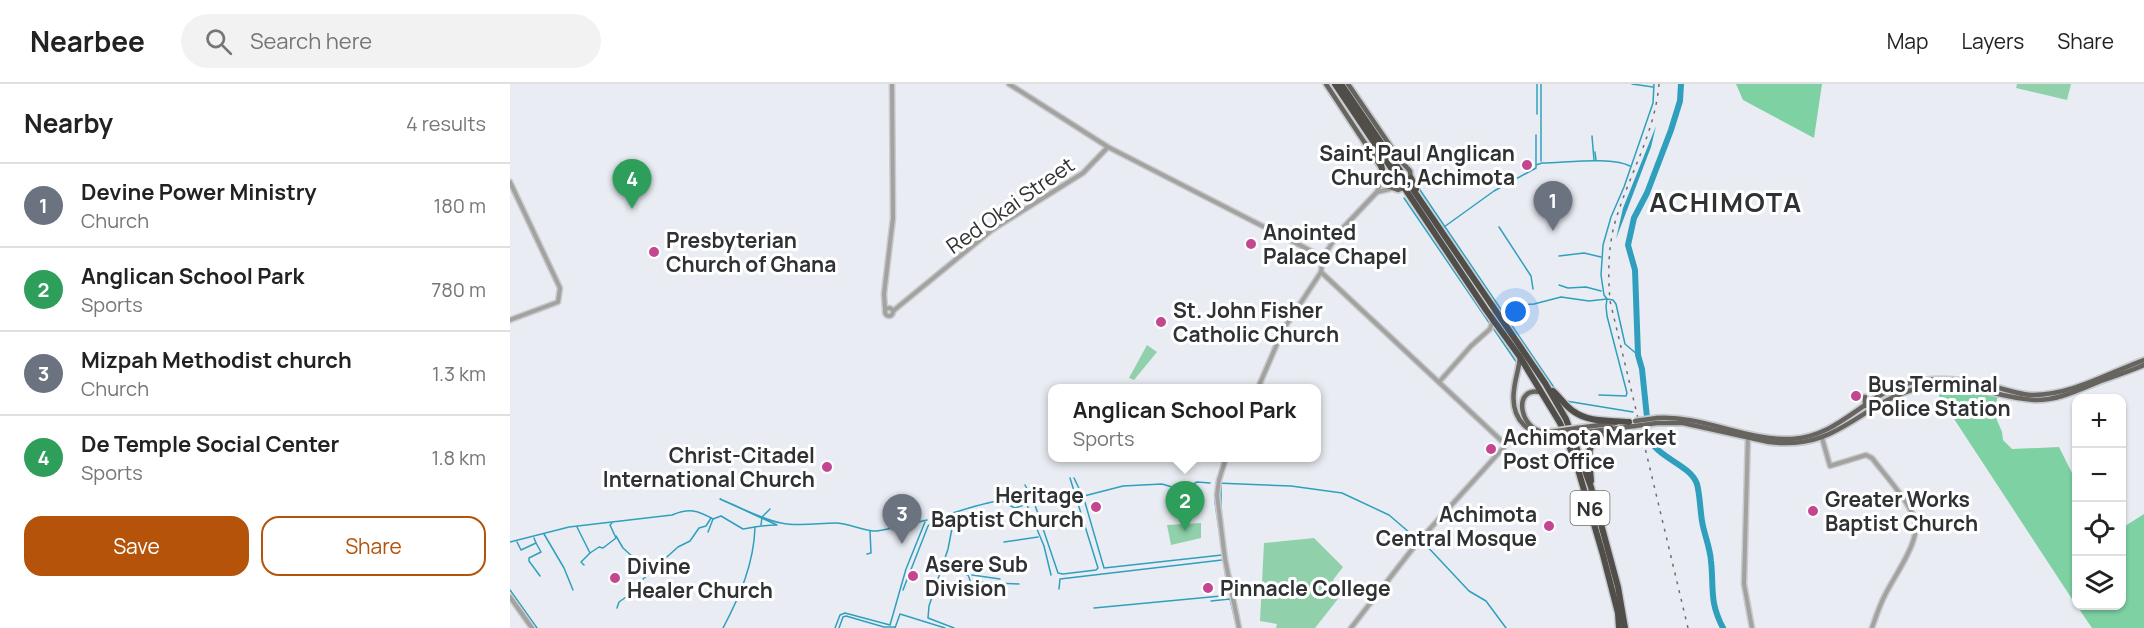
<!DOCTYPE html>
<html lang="en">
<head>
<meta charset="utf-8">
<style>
	body { margin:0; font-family:Manrope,sans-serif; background:#f2f2f2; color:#222 }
	.controls { position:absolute; right:18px; bottom:18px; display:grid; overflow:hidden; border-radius:12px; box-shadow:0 2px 4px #0004 }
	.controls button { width:54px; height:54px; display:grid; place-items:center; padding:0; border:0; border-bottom:2px solid #e0e0e0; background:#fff; color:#222; font:30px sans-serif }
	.you { position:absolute; left:1006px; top:228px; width:21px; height:21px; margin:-15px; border:4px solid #fff; border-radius:50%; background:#1a73e8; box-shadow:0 0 0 9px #1a73e833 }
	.badge { display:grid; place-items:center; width:39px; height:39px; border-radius:50%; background:#b45309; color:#fff; font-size:20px; font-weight:700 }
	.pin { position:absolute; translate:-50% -50px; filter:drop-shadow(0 2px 3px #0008) }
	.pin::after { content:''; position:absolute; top:32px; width:21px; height:18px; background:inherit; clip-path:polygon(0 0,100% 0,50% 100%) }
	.popup { position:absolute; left:538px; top:300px; width:273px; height:78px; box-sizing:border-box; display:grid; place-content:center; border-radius:12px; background:#fff; filter:drop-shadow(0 2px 4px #0005); font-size:20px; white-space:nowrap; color:#767676 }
	.popup b { font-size:22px; color:#222 }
	.popup::after { content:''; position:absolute; left:50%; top:100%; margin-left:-12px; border:12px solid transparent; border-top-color:#fff }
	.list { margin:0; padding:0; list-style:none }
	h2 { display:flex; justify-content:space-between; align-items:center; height:78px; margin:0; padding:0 24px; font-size:26px }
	h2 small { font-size:20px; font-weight:400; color:#767676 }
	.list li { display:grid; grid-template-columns:39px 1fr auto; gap:18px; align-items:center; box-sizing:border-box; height:84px; padding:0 24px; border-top:2px solid #e0e0e0 }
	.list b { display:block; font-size:22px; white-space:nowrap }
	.list p { margin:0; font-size:20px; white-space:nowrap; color:#767676 }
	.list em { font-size:20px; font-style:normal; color:#767676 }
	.actions { display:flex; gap:12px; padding:18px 24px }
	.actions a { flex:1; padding:14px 0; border:2px solid #b45309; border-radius:18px; text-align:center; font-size:21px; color:#b45309 }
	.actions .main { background:#b45309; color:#fff }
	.icon { flex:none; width:33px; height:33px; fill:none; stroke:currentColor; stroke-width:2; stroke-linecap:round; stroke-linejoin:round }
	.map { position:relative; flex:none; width:1634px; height:544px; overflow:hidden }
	header { display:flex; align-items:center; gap:36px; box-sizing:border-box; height:84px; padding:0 30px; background:#fff; border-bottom:2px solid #e0e0e0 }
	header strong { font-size:28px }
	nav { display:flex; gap:33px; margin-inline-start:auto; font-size:21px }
	.search { width:420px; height:54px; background:#f2f2f2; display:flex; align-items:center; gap:15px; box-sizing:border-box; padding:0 21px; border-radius:33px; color:#767676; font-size:22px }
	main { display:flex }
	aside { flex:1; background:#fff }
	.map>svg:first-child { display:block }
</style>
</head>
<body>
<header>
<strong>Nearbee</strong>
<div class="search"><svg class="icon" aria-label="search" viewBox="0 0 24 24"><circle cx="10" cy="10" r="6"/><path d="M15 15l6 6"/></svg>Search here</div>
<nav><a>Map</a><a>Layers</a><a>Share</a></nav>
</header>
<main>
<aside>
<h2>Nearby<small>4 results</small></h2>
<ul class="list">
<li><span class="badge" style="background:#6b7280">1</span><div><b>Devine Power Ministry</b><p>Church</p></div><em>180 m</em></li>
<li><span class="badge" style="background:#2e9e5b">2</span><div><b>Anglican School Park</b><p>Sports</p></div><em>780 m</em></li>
<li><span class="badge" style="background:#6b7280">3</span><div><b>Mizpah Methodist church</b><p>Church</p></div><em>1.3 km</em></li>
<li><span class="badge" style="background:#2e9e5b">4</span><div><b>De Temple Social Center</b><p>Sports</p></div><em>1.8 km</em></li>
</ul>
<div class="actions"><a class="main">Save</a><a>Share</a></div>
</aside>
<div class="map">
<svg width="1634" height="544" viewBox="0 0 1634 544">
	<rect width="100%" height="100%" fill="#e9edf3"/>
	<g fill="#90d1ac">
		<path d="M1507 0H1561L1557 16 1506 4Z"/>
		<path d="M637 261 647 268 624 296 619 294Z"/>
		<path d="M691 439V454L661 461 657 441Z"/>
		<path d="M804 454 833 483 823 496 835 506 805 544H766L767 540 750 537 754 459Z"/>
	</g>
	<g fill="#7dd1a3">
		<path d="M1226 0H1312L1304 54 1233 16Z"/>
		<path d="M1436 302H1452L1488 311 1484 329 1492 348 1493 356 1502 365 1549 363 1566 397V521L1429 312 1427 304Z"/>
		<path d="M1634 430V544H1582L1567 522H1612V444Z"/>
	</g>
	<path fill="#309fbd" d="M1146 42 1141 63 1106 155 1113 124Z"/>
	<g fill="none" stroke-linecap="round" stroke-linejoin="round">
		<g stroke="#309fbd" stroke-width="1.5">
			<path d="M1031 0V77"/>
			<path d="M1122 0 1143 3"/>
			<path d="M1027 30V0"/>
			<path d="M1082 52 1084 76"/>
			<path d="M1085 68 1086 76"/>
			<path d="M894 77 901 85"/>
			<path d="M1026 80V51"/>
			<path d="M908 103 1045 305"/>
			<path d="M894 114 980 240"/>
			<path d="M1031 124 1032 129 1041 128"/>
			<path d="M934 143 984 107 1026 84V81L1032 79C1054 79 1101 72 1120 82"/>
			<path d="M989 143 1021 192 1023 205"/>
			<path d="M1049 172 1074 169 1091 173"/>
			<path d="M1049 201 1058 204 1076 203 1091 207"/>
			<path d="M994 229 1009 221 1024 220 1051 213 1079 217 1097 215 1096 222 1097 232 1117 309 1116 312 1089 311"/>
			<path d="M983 244 1007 279"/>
			<path d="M1128 271 1115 260 1106 220 1103 216 1097 215 1094 211 1091 191 1093 161 1101 133 1114 103 1143 19 1144 0"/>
			<path d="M1056 317 1123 328"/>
			<path d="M564 394 574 415 594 484 712 471"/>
			<path d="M515 401 524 418 548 489 553 490 586 486 588 484 560 394"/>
			<path d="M574 412 613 402 652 400 672 406 687 398 700 399"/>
			<path d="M524 418 553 419 566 414"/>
			<path d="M517 421 534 462 541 491"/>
			<path d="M711 425V400"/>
			<path d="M423 435C434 432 487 414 492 417 497 419 500 422 505 424L517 420"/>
			<path d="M251 441 252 433 260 425"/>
			<path d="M67 443 80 469 71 478 74 481"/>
			<path d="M198 448 203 435"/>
			<path d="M34 450 54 484 63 506"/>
			<path d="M106 452 113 464 124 474"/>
			<path d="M0 458 59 443 162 431C179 424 187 426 203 435L211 432 233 445C245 443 255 441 267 441L210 415C230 423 251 435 271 439 289 443 309 439 326 439 337 439 358 448 367 447 384 444 400 440 417 436"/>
			<path d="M7 458 11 466 26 459 24 454"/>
			<path d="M494 458 528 453"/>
			<path d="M26 459 31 468 19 474V477L30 492"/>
			<path d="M914 459 959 507 976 517 996 544"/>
			<path d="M80 469 89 463 93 464 106 454 100 441 102 439"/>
			<path d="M357 470 361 469 360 447"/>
			<path d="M149 480 168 463 180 457 189 444 196 442 201 434"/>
			<path d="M433 484 458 491 460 496 458 514"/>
			<path d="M462 491 490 495"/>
			<path d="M429 499 435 503 437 501 458 511"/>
			<path d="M126 502 132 497"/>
			<path d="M549 505 550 495 712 476"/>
			<path d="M0 506 27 544"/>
			<path d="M393 506 418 442 427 434"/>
			<path d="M464 513 465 498 509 500"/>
			<path d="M701 517 720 515 727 544"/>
			<path d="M107 524 109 518 126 506 133 495 151 481"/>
			<path d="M584 524 711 512 718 508 705 418 706 399 781 402 832 409 879 431 907 455"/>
			<path d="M213 544C230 512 244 479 245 443"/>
			<path d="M325 544 330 531 335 529 380 541 396 485 415 438"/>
			<path d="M329 544 333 533 336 532 374 543H385"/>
			<path d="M385 544 390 530 435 544"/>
			<path d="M444 544 418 534 419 522 438 465 445 429"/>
		</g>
		<path stroke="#309fbd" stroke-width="6" d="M1171 0 1170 17 1161 46 1137 109 1124 134 1118 161 1125 186 1128 271 1132 285 1139 353C1146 374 1180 380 1187 400 1190 411 1190 425 1192 437 1194 450 1200 463 1201 477 1204 505 1199 517 1213 544"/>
		<defs>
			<g id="minor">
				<path d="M499 0 598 63 813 173"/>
				<path d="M0 98 50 204 48 218 0 236"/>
				<path d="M867 108 880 105"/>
				<path d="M813 173 830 147 867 108 873 93"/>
				<path d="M811 188 996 361 907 459 841 544"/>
				<circle cx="379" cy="228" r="4"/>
				<path d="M375 226 374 210 383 134 382 0"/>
				<path d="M383 227 482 146 573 89 598 63"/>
				<path d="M930 297 961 262 980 245 983 236"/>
				<path d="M748 304 773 246 811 188 813 173"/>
				<path d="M1238 350 1234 500 1242 544"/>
				<path d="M1312 354 1320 382 1356 371 1362 374C1375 391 1398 416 1405 436 1411 456 1385 491 1376 509 1370 520 1366 532 1362 544"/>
				<path d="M716 374 709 396 707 411 715 475 729 544"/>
				<path d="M0 513 22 544"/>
			</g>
			<g id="major">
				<path d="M816 0 872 85 877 102 888 106 896 103"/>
				<path d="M838 0 890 76 900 87 901 96"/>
				<path d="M1010 273C1009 285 1005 295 1004 306 1000 336 1020 355 1049 351"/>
				<path d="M1030 308C1002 303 1010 345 1033 348 1037 349 1043 347 1047 347"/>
				<path d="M1355 322V313"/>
				<path d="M1147 334C1193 331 1235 357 1282 355 1329 352 1353 313 1395 300 1423 292 1454 295 1481 302 1495 305 1507 310 1521 311 1560 312 1598 289 1634 276"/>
				<path d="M1147 339H1173L1259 358C1328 367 1348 321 1405 305 1452 292 1482 314 1526 316 1550 316 1570 305 1591 297 1605 292 1620 287 1634 281"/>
				<path d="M1067 344 1106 339"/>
				<path d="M1068 349 1125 342"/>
			</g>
			<g id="highway">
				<path d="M825 0 976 226 1010 273 1050 339 1067 382 1093 471 1108 529 1109 544"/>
				<path d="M831 0 1035 299 1056 335 1081 403 1108 503 1115 544"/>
				<path d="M868 67 872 85"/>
				<path d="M901 94 906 105"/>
				<path d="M1043 307C1050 313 1055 322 1063 327 1079 339 1100 336 1119 338"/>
				<path d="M1081 397C1079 369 1073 359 1101 345"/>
			</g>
		</defs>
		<use href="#minor" stroke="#c8cbd0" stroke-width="7"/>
		<use href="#major" stroke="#c8cbd0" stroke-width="8"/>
		<use href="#highway" stroke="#c8cbd0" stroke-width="9"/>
		<use href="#minor" stroke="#a3a29f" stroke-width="4"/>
		<use href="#major" stroke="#67645f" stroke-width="4.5"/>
		<use href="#highway" stroke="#514e49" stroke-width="6"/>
		<path stroke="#6c6f72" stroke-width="1.5" stroke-dasharray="3 6" stroke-linecap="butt" d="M1149 0C1145 50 1117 94 1104 142 1098 166 1098 192 1100 217L1178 544"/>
		<defs>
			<g id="major-bridge">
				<path d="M1125 337 1147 334"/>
				<path d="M1125 342 1147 339"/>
				<path d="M1047 347 1067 344"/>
				<path d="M1049 351 1068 349"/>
			</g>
		</defs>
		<use href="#major-bridge" stroke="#c8cbd0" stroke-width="8" stroke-linecap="butt"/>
		<use href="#major-bridge" stroke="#67645f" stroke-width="4.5"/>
	</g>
	<g fill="#c44590" stroke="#fff" stroke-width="2">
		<circle cx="1017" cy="81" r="6"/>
		<circle cx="741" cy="160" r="6"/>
		<circle cx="144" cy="168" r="6"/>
		<circle cx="651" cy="238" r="6"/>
		<circle cx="1346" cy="312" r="6"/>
		<circle cx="981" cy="365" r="6"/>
		<circle cx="317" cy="383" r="6"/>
		<circle cx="586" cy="423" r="6"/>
		<circle cx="1303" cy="427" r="6"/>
		<circle cx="1039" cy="442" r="6"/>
		<circle cx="403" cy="492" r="6"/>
		<circle cx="105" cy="494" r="6"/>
		<circle cx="698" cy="504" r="6"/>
	</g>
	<g text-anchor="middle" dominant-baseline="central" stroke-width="6" stroke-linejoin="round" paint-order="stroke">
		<rect fill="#fff" stroke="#6d6f70" stroke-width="1.5" x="1060.5" y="407" width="39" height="34" rx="4.5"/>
		<g font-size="20" font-weight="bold" fill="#2f3133">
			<text x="1080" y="424">N6</text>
		</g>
		<g font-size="21" font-weight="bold" fill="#2f3133" stroke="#fff" text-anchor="start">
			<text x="1005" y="69" text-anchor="end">Saint Paul Anglican<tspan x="1005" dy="24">Church, Achimota</tspan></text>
			<text x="753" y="148">Anointed<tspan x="753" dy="24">Palace Chapel</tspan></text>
			<text x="156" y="156">Presbyterian<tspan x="156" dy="24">Church of Ghana</tspan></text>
			<text x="663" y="226">St. John Fisher<tspan x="663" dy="24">Catholic Church</tspan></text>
			<text x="1358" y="300">Bus Terminal<tspan x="1358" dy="24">Police Station</tspan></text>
			<text x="993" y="353">Achimota Market<tspan x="993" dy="24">Post Office</tspan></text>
			<text x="305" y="371" text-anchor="end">Christ-Citadel<tspan x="305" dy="24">International Church</tspan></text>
			<text x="574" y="411" text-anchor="end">Heritage<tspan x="574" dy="24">Baptist Church</tspan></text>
			<text x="1315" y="415">Greater Works<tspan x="1315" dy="24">Baptist Church</tspan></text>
			<text x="1027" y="430" text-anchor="end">Achimota<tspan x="1027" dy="24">Central Mosque</tspan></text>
			<text x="415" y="480">Asere Sub<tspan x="415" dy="24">Division</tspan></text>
			<text x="117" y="482">Divine<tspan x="117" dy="24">Healer Church</tspan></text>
			<text x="710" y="504">Pinnacle College</text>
		</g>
		<g font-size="21" fill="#2f3133" stroke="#fff">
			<text transform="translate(500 121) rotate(-35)">Red Okai Street</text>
		</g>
		<g font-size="27" font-weight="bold" letter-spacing="1.5" fill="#2f3133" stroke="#fff">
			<text x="1216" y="117">ACHIMOTA</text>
		</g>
	</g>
</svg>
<div class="controls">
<button>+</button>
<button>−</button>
<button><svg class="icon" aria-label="locate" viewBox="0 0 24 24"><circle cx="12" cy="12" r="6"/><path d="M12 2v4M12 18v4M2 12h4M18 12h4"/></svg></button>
<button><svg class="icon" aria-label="layers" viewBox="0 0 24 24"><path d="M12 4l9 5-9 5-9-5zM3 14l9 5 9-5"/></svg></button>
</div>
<div class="you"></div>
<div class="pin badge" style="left:1043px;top:147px;background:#6b7280">1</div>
<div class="pin badge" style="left:675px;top:447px;background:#2e9e5b">2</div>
<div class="popup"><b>Anglican School Park</b>Sports</div>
<div class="pin badge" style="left:392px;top:460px;background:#6b7280">3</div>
<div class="pin badge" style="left:122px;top:125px;background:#2e9e5b">4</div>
</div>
</main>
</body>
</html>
